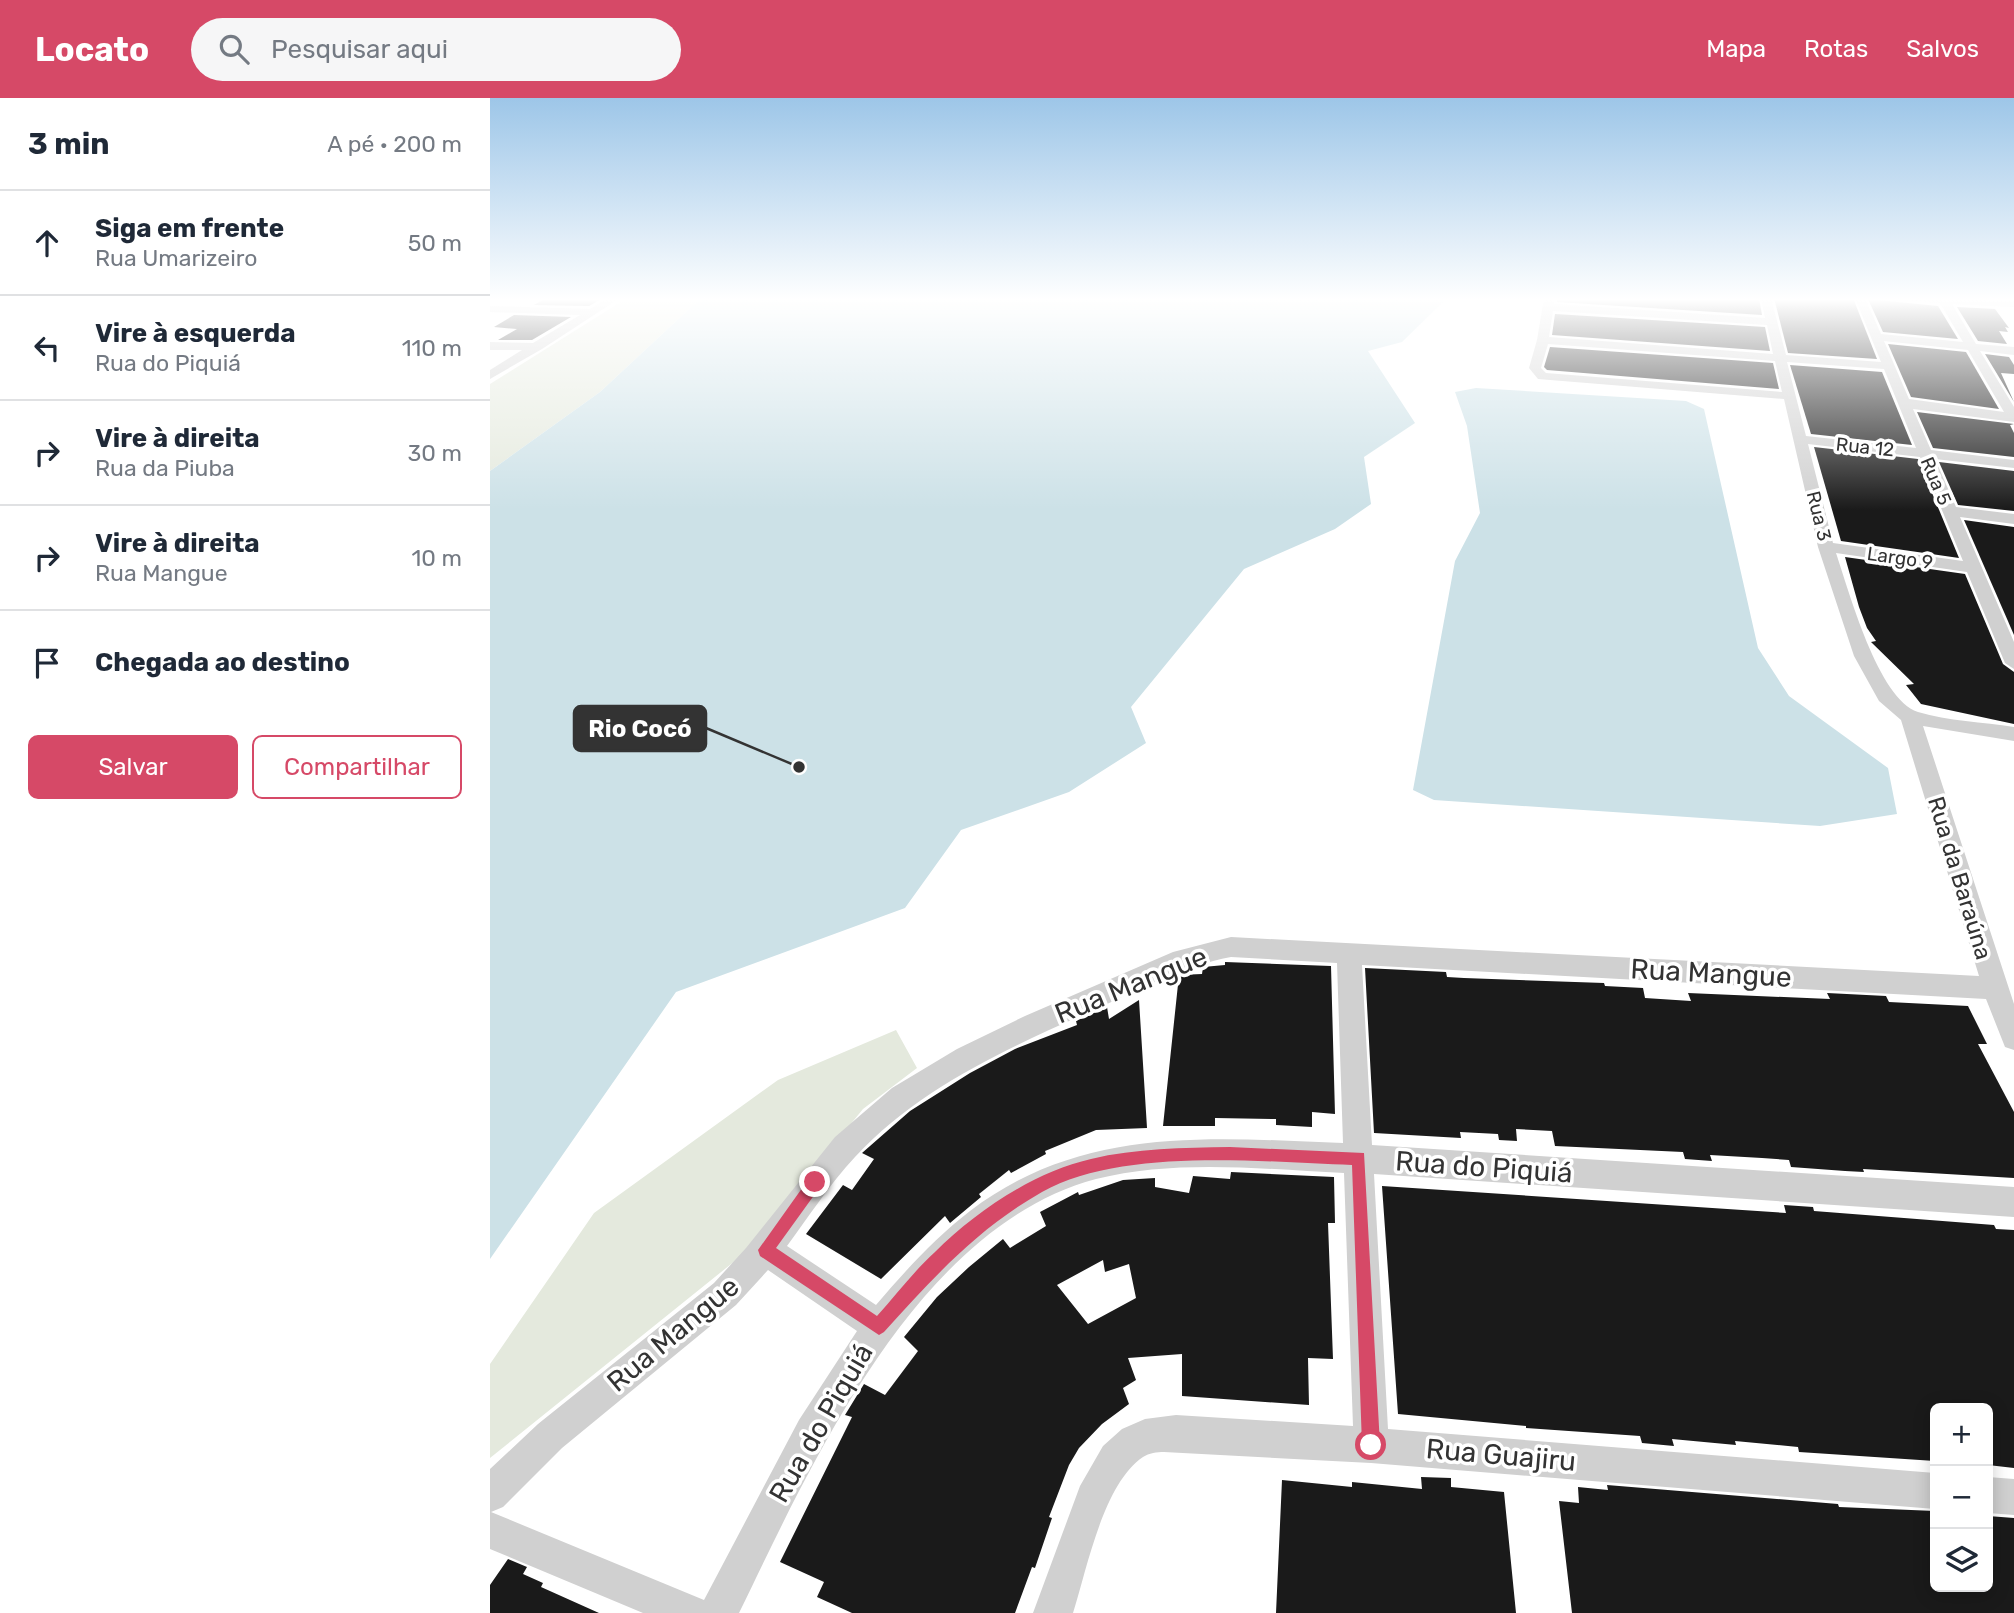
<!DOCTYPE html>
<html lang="pt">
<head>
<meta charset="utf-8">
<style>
	body { margin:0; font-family:Rubik,sans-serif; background:#f6f6f7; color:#1f2937 }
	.controls { position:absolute; right:21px; bottom:21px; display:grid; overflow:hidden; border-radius:10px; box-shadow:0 4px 18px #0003 }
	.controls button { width:63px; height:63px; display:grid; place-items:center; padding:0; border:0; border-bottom:2px solid #e0e1e3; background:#fff; color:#1f2937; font:35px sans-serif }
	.stop { position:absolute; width:21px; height:21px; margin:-16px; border:5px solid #d64967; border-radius:50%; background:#fff }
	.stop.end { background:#d64967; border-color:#fff; box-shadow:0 2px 7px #0008 }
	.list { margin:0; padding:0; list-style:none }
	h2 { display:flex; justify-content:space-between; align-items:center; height:91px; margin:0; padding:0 28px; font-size:30px }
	h2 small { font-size:23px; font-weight:400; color:#747a83 }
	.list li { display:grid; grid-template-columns:46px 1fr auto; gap:21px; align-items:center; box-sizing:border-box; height:105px; padding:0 28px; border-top:2px solid #e0e1e3 }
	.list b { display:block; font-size:26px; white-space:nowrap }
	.list p { margin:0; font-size:23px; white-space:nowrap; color:#747a83 }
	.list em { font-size:23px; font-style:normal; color:#747a83 }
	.actions { display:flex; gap:14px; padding:21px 28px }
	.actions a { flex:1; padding:16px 0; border:2px solid #d64967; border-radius:10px; text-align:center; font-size:24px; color:#d64967 }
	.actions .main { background:#d64967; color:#fff }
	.icon { flex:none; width:38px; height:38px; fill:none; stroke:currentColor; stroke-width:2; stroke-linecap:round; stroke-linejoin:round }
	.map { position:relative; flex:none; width:1524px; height:1515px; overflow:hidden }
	header { display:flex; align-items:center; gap:42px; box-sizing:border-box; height:98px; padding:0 35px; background:#d64967; color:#fff }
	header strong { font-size:33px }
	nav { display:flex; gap:38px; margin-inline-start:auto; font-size:24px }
	.search { width:490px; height:63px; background:#f6f6f7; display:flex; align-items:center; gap:18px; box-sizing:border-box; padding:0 24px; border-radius:38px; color:#747a83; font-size:26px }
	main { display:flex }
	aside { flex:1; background:#fff }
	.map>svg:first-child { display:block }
</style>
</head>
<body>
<header>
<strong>Locato</strong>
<div class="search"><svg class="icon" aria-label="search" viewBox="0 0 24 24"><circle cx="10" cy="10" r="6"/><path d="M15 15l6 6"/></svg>Pesquisar aqui</div>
<nav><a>Mapa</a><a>Rotas</a><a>Salvos</a></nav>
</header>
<main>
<aside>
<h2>3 min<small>A pé · 200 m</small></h2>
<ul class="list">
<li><svg class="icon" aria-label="ahead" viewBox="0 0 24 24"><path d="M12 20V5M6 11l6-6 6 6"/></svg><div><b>Siga em frente</b><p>Rua Umarizeiro</p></div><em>50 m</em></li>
<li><svg class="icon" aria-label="left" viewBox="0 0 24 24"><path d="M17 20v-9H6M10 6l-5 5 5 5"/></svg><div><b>Vire à esquerda</b><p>Rua do Piquiá</p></div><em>110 m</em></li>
<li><svg class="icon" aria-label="right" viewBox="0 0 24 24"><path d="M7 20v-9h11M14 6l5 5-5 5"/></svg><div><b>Vire à direita</b><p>Rua da Piuba</p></div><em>30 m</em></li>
<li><svg class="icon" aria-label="right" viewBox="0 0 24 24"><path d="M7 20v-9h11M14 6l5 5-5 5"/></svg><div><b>Vire à direita</b><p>Rua Mangue</p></div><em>10 m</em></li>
<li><svg class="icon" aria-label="arrive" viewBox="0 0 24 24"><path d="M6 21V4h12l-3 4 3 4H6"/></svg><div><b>Chegada ao destino</b></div></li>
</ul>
<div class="actions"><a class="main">Salvar</a><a>Compartilhar</a></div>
</aside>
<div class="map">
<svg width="1524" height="1515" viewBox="0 0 1524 1515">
	<rect width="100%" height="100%" fill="#fff"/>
	<g fill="#e4e9dd">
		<path d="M137 200H211L110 294 0 373V286Z"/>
		<path d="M406 932 427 970 373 1011 256 1154 0 1360V1266L104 1115 288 982Z"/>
	</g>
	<g fill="#cce1e7">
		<path d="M211 200H957L912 244 878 253 925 325 874 359 881 406 845 431 754 471 641 609 656 645 579 694 471 732 415 810 186 894 0 1161V373L110 294Z"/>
		<path d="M986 290 1196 303 1214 311 1268 550 1299 598 1398 670 1407 716 1330 728 944 702 923 692 965 463 990 415 977 328 965 294Z"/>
	</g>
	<g fill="#1a1a1a" fill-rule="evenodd">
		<path d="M56 200H113L99 208 44 207Z"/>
		<path d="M1067 200H1269L1272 217 1067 204Z"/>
		<path d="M1284 200H1363L1387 261 1298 255Z"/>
		<path d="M1378 201 1448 208 1468 241 1393 234Z"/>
		<path d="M1467 209 1505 211 1519 230 1515 229 1518 234 1509 233 1517 246 1488 243Z"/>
		<path d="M1065 216 1275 229 1280 253 1062 237Z"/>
		<path d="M24 217 81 219 42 242H8L27 231 4 229Z"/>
		<path d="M1398 246 1476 254 1509 311 1421 299Z"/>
		<path d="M1060 249 1283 265 1289 291 1057 272 1054 269Z"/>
		<path d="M1495 256 1519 259 1524 267V276L1511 275 1524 304Z"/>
		<path d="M1300 267 1392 274 1422 347 1321 336Z"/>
		<path d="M1427 314 1524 326 1520 327 1524 335V359L1443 350Z"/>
		<path d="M1324 349 1428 361 1469 460 1351 443Z"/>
		<path d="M1449 364 1524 373V413L1468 407Z"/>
		<path d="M1474 422 1524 429V537Z"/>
		<path d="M1355 459 1475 476 1513 566 1524 574V626L1431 606 1416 587 1424 586 1381 544 1386 543 1377 530 1369 509Z"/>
		<path d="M735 864 841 868 845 1016 822 1014V1029L786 1027V1021L725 1020V1028H673L689 877 712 876 713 869 735 867Z"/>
		<path d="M875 870 956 874 957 879 974 880 1114 885 1115 888 1153 890 1155 900 1201 903 1198 895 1340 901 1337 895 1396 898 1399 904 1478 908 1497 946H1488L1524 1014V1080L1373 1071 1374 1074 1355 1073 1301 1069 1299 1062 1272 1060 1220 1057 1222 1063 1195 1061 1193 1054 1065 1048 1062 1033 1026 1031 1027 1043 1009 1042 1008 1036 970 1034 971 1040 884 1035Z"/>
		<path d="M649 902 657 1030 606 1032 555 1053 556 1056 521 1075 519 1072 489 1096 491 1099 460 1125 455 1118 391 1181 316 1136 353 1087 362 1092 384 1061 372 1055 420 1013 480 975 525 951 587 927 586 923 617 909 619 921Z"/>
		<path d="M741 1074 844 1079 845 1125H838L843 1261 818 1260 819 1307 692 1298V1256L638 1260 646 1282 633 1290 639 1306 612 1326 589 1350 579 1367 559 1419 562 1420 545 1470 542 1469 525 1515H362L327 1499 334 1484 290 1464 362 1319 355 1317 374 1286 395 1297 428 1253 414 1239 447 1199 479 1169 513 1141 520 1150 556 1128 550 1114 588 1094 589 1097 633 1082 665 1080V1089L699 1095 703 1078 740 1081ZM613 1162 615 1174 639 1166 646 1200 598 1226 567 1187Z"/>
		<path d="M892 1088 1296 1115 1294 1107 1323 1109 1324 1113 1504 1127 1506 1131 1524 1132V1370L1498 1367V1310H1445V1363L1309 1354 1308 1349 1245 1343 1246 1347 1182 1341 1184 1348 1152 1345 1150 1338 1036 1330V1328L908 1316Z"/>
		<path d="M931 1379 961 1380V1389L1014 1394 1026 1515H786L792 1382 862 1389V1384L932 1391Z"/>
		<path d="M1117 1387 1348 1406 1349 1409 1445 1413V1489H1498V1418L1524 1420V1515H1082L1069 1403 1089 1405 1088 1389 1118 1392Z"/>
		<path d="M18 1461 37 1469 33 1476 53 1485 51 1489 109 1515H0V1487Z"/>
	</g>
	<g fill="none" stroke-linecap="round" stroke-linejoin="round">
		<g fill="#d0d0d0" fill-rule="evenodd">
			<path d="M118 200H130L52 251 0 281V272L32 252H0V244L43 245 90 217 0 214V208L100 211Z"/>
			<path d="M1054 200H1064V206L1275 220 1271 200H1281L1296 257 1391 264 1365 200H1375L1391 236 1473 244 1450 205 1422 203 1417 200 1524 203V209L1462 206 1486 246 1524 249V257L1490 253 1524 309V324L1423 311 1441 352 1524 362V370L1445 361 1466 409 1524 416V426L1470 419 1524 544V571L1515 565 1477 474 1346 455C1359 493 1388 601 1428 614 1458 623 1493 624 1524 629V643L1433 628 1524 906V952L1515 949 1496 901 872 867 882 1047 1524 1089V1119L884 1076 898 1331 1445 1375V1411L881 1365 674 1354C667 1354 659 1355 653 1359 613 1386 597 1471 583 1515H543L590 1388 613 1348 632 1331 655 1321 686 1317 863 1328 854 1075C773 1071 685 1061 606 1081 427 1129 323 1363 249 1515H153L0 1451V1371L48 1326 224 1185 256 1150 345 1039 402 990 467 951 535 918 683 854 741 839 1489 878 1411 622 1389 603 1364 558 1328 449 1294 301 1048 281 1039 270 1047 242ZM1063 213 1277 227 1283 256 1059 239ZM1394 243 1478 252 1514 314 1419 301ZM1058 246 1285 263 1292 294 1056 275 1051 270ZM1297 264 1394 271 1426 350 1316 338ZM1318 346 1430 359 1473 463 1343 445ZM741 859 847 865 853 1045C720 1040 593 1027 480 1113 445 1140 415 1173 386 1207L297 1148C319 1118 340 1086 365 1059 431 988 521 949 608 910 651 891 693 868 741 859ZM278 1172 367 1233 309 1322 214 1502 1 1414 13 1409 72 1350 246 1207Z"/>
			<path d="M1498 1379 1524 1381V1417L1498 1415Z"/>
		</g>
	</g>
	<linearGradient id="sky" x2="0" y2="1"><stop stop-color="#9dc6e8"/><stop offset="0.49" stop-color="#fff"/><stop offset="1" stop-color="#fff" stop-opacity="0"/></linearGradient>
	<rect width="1524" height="412" fill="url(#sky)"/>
	<path fill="#d64967" d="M740 1049 874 1055 890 1347 887 1353 881 1355 875 1353 872 1347 862 1067C772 1064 632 1049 552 1094 487 1131 444 1179 394 1234L389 1237 270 1158 268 1152 320 1079 325 1076 330 1079 332 1084 330 1089 286 1150 387 1218C406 1197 424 1173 445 1154 486 1113 544 1074 601 1061 646 1050 693 1050 740 1049Z"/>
	<g text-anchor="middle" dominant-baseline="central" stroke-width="7" stroke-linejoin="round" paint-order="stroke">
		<g font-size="19" fill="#333" stroke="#fff">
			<text transform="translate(1375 349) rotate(6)">Rua 12</text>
			<text transform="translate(1446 383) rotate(67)">Rua 5</text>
			<text transform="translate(1329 418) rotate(76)">Rua 3</text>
			<text transform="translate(1410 460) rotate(8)">Largo 9</text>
		</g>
		<g font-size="23" fill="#333" stroke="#fff">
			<text transform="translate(1470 780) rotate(73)">Rua da Baraúna</text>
		</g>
		<g font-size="28" fill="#333" stroke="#fff">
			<text transform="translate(1221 875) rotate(3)">Rua Mangue</text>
			<text transform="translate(641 887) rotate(-22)">Rua Mangue</text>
			<text transform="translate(994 1069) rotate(4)">Rua do Piquiá</text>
			<text transform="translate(183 1236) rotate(-40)">Rua Mangue</text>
			<text transform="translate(331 1325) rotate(-60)">Rua do Piquiá</text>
			<text transform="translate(1011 1357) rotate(5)">Rua Guajiru</text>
		</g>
	</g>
	<path fill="none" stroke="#333" stroke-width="2.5" d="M309 669L216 630"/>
	<circle fill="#333" stroke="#fff" stroke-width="2.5" cx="309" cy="669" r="7"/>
	<rect fill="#333" stroke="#333" stroke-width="2.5" x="84" y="608" width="132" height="45" rx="7"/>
	<g font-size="24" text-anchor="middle" font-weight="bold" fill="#fff">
		<text x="150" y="639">Rio Cocó</text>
	</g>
</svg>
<div class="controls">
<button>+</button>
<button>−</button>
<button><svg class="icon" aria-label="layers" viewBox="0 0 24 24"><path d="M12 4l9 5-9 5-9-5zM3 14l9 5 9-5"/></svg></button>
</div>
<div class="stop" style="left:881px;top:1347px"></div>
<div class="stop end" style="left:325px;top:1084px"></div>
</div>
</main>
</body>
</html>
